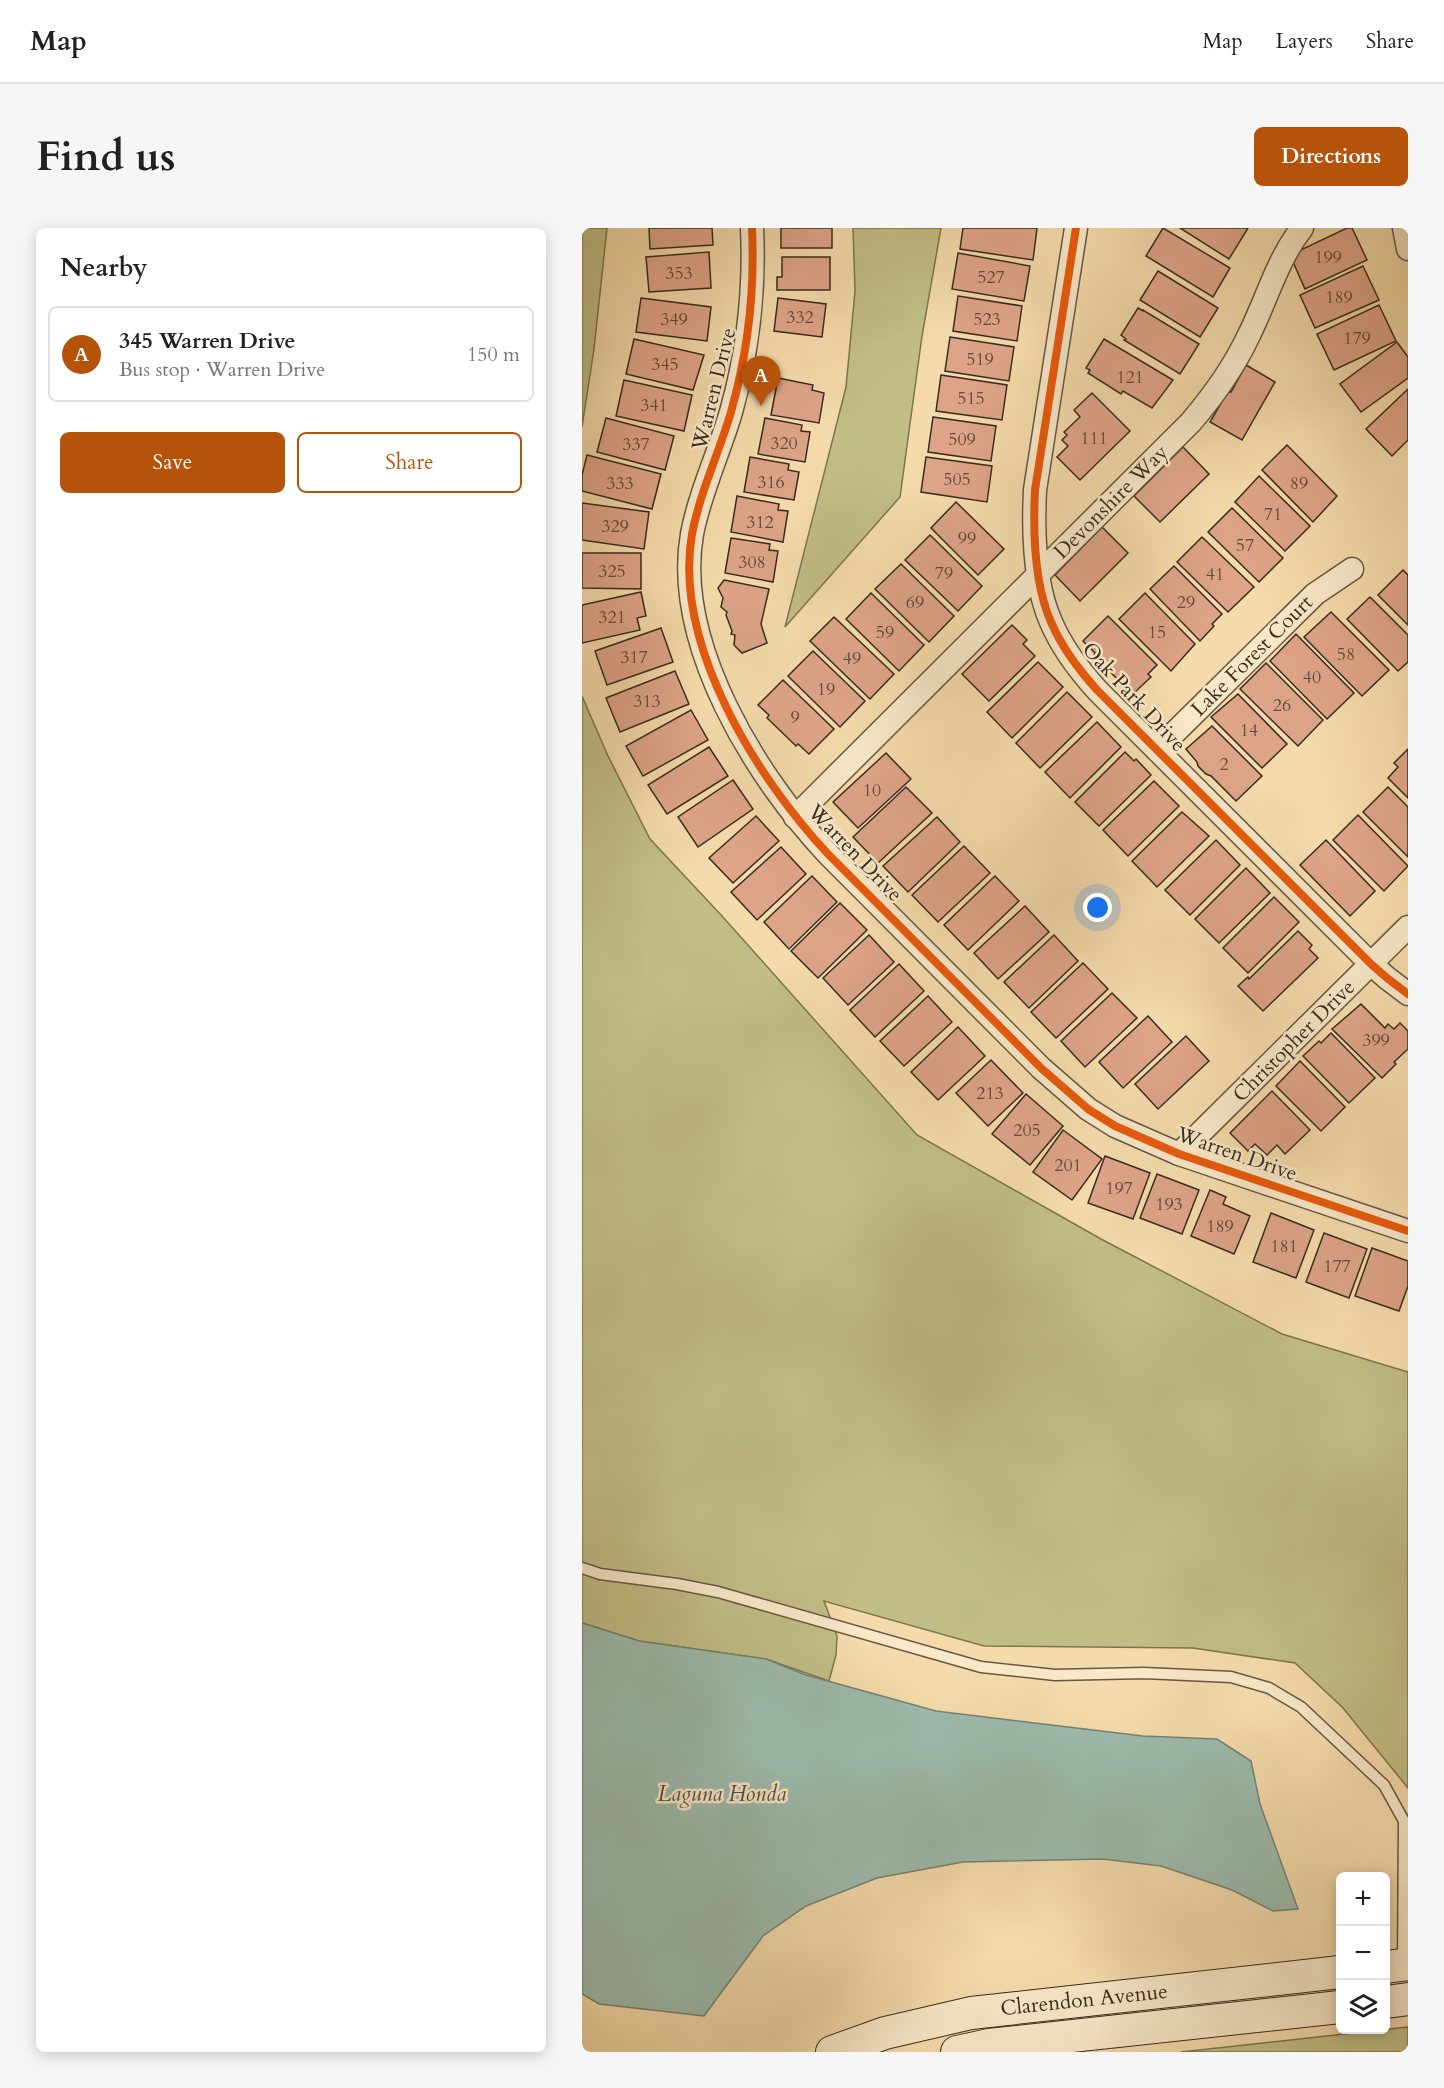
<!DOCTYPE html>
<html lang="en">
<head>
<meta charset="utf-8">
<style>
	body { margin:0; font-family:Cardo,serif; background:#f6f6f6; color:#202124 }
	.controls { position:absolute; right:18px; bottom:18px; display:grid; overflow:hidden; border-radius:9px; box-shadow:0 3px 15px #0003 }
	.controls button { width:54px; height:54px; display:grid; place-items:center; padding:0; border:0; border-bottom:2px solid #e0e0e0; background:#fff; color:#202124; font:30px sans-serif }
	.you { position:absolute; left:516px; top:680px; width:21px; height:21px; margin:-15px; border:4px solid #fff; border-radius:50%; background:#1a73e8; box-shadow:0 0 0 9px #1a73e833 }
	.badge { display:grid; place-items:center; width:39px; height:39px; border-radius:50%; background:#b45309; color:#fff; font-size:20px; font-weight:700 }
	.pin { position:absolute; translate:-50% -50px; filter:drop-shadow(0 2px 3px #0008) }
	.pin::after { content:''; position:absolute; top:32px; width:21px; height:18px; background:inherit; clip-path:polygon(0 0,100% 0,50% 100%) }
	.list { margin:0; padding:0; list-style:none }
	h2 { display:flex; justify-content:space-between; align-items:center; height:78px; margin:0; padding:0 24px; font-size:26px }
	h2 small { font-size:20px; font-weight:400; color:#757577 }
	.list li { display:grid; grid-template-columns:39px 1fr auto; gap:18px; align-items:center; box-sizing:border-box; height:96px; margin:0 12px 12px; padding:0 12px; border:2px solid #e0e0e0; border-radius:9px }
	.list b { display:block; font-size:22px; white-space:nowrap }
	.list p { margin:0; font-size:20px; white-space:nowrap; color:#757577 }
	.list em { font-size:20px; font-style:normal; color:#757577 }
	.actions { display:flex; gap:12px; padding:18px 24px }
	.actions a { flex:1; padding:14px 0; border:2px solid #b45309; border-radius:9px; text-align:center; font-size:21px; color:#b45309 }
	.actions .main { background:#b45309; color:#fff }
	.icon { flex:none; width:33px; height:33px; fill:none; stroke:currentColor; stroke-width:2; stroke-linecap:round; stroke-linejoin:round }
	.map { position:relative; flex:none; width:826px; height:1824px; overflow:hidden; border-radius:9px }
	header { display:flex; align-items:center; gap:36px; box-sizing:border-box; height:84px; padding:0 30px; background:#fff; border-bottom:2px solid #e0e0e0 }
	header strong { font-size:28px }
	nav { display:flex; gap:33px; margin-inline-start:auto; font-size:21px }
	.intro { display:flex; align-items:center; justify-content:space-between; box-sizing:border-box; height:144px; padding:0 36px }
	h1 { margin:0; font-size:42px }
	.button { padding:15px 27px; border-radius:9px; background:#b45309; color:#fff; font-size:21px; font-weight:700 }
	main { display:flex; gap:36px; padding:0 36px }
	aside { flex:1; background:#fff; border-radius:9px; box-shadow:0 3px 15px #0003 }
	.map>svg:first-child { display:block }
</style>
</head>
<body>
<header>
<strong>Map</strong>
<nav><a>Map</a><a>Layers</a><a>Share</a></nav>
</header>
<div class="intro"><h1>Find us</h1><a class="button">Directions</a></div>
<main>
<aside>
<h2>Nearby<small></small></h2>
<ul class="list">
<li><span class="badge">A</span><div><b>345 Warren Drive</b><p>Bus stop · Warren Drive</p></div><em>150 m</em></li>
</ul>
<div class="actions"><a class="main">Save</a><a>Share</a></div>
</aside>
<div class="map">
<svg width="826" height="1824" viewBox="0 0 826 1824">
	<rect width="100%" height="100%" fill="#f5dbab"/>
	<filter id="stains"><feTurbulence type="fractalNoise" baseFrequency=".00333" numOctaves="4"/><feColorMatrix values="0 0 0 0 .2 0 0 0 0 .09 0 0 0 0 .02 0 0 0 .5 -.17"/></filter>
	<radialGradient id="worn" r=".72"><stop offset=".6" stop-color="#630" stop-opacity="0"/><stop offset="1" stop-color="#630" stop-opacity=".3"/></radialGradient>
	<g fill="#c1be85" stroke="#7c7552" stroke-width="1.5">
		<path d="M0 0H25L12 121 0 199Z"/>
		<path d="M271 0H359L340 108 318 269 203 399 264 159 273 63Z"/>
		<path d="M0 468 26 528 68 611 140 688 335 907 519 1011 700 1106 826 1144V1560L761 1480 713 1435 611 1420 402 1418 242 1373 255 1408 254 1427 247 1453 184 1431 57 1413 0 1395Z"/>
		<path d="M826 1799V1824H599Z"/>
	</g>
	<path fill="#9cbbad" stroke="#748275" stroke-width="1.5" d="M0 1395 57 1413 184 1431 224 1447 354 1483 561 1508 635 1511 669 1533 678 1576 716 1681 691 1683 650 1662 579 1638 521 1631 381 1634 295 1650 224 1678 181 1708 122 1788 17 1776 0 1766Z"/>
	<g fill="#dea488" stroke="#372c20" stroke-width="1.5">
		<path d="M67 0H130L131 17 68 21Z"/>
		<rect x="199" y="0" width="51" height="20"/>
		<path d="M381 0H455L451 32 378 21Z"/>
		<path d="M581 0 648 40 631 69 564 28Z"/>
		<path d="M598 0H666L647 31Z"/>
		<path d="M765 0H770L785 32 723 61 708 27Z"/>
		<path d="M127 24 129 60 67 64 64 29Z"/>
		<path d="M376 25 448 38 442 73 370 61Z"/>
		<path d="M200 29H248V62H195V49H200Z"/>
		<path d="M781 38 797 72 733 100 718 67Z"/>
		<path d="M576 43 636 80 618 109 558 72Z"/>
		<path d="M376 68 440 78 435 113 371 103Z"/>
		<path d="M59 70 129 79 125 113 54 104Z"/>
		<path d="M196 70 244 76 240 109 192 103Z"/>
		<path d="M797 77 814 113 752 142 735 106Z"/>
		<path d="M556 80 561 83V82L617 116 598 146 542 112 544 111 539 107Z"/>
		<path d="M368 109 432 119 427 153 363 143Z"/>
		<path d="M52 111 122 127 111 162 44 146Z"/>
		<path d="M522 111 591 152 570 180 541 163 539 166 506 145 508 142 504 140Z"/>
		<path d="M815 114 826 129V150L779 184 758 156Z"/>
		<path d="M664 137 693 154 660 212 628 194 646 163 649 164Z"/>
		<path d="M359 147 425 157 420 192 354 183Z"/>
		<path d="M196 150 231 157 230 162 242 165 237 195 189 187Z"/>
		<path d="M42 152 110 167 102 203 34 188Z"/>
		<path d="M826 161V212L810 228 784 201Z"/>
		<path d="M510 165 548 203 498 252 475 229 486 218 480 212 485 207 482 204 498 189 492 182Z"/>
		<path d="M351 189 414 198 409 233 346 224Z"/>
		<path d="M24 190 92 208 83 242 15 224Z"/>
		<path d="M183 190 220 197 219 203 228 204 223 234 176 226Z"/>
		<path d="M705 217 755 268 731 294 680 242Z"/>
		<path d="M601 219 627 246 578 294 552 268Z"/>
		<path d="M5 227 79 246 70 281 0 263V247Z"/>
		<path d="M168 229 207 236 206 242 217 244 212 272 162 264Z"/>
		<path d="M344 229 410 238 405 274 339 264Z"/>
		<path d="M677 248 728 298 703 323 653 274Z"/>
		<path d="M155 268 197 276 196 282 206 283 201 314 149 304Z"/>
		<path d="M374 274 422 321 396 347 349 300Z"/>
		<path d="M0 275 67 284 62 321 0 312Z"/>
		<path d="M650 280 701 330 677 354 626 304Z"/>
		<path d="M520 299 546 325 498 373 473 347Z"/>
		<path d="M348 307 400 358 376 383 323 332Z"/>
		<path d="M620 309 672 359 646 384 595 334Z"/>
		<path d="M149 310 188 316 187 322 196 323 191 354 143 345Z"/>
		<path d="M0 325H59V361L0 360Z"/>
		<path d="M319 336 372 388 347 414 293 361Z"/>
		<path d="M592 338 640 386 630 396 632 398 618 413 568 361Z"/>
		<path d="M821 342 826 347V397L796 367Z"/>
		<path d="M142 352 187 361 179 396 185 415 160 425 152 417 153 407 149 406 150 403 144 387 145 384 139 379 141 370 136 360Z"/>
		<path d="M59 364 64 388 55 390 58 402 0 415V377Z"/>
		<path d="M289 365 342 417 317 443 264 391Z"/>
		<path d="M563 365 613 416 589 443 537 391Z"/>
		<path d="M788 369 826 407V434L816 443 765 391Z"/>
		<path d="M749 384 807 442 780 468 722 409Z"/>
		<path d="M526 388 575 437 566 446 569 449 552 465 541 453 539 455 512 427 513 425 501 413Z"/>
		<path d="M252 389 312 446 288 471 228 413Z"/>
		<path d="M430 397 445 412 441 416 453 428 407 473 380 446Z"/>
		<path d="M79 400 91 434 25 457 13 423Z"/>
		<path d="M714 406 772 465 745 491 688 433Z"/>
		<path d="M231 423 283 473 258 499 206 448Z"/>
		<path d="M456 434 481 459 430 510 405 484Z"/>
		<path d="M684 435 741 492 716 518 658 461Z"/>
		<path d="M93 443 107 476 38 504 24 470Z"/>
		<path d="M201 452 252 501 227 526 216 516 214 518 185 490 187 487 176 477Z"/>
		<path d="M485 464 510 489 458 540 434 515Z"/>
		<path d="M656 466 705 516 680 540 629 489Z"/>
		<path d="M109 482 126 512 61 548 44 518Z"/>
		<path d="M515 494 539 519 488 570 463 544Z"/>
		<path d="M630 498 680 548 654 573 629 548 624 546 616 538 615 534 604 521Z"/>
		<path d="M127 519 146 548 85 586 66 557Z"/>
		<path d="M826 521V570L806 550 816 539 812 535Z"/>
		<path d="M543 524 552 533 554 531 569 547 517 598 493 574Z"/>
		<path d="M304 525 329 551 276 600 251 574Z"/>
		<path d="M151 552 171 581 116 619 96 589Z"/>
		<path d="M572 553 597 578 546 628 521 602Z"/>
		<path d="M324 559 350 585 296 635 271 609Z"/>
		<path d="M806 559 826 579V629L781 584Z"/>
		<path d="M600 584 627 608 575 659 550 633Z"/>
		<path d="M776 587 826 638 802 663 751 612Z"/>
		<path d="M174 588 197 613 151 655 127 630Z"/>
		<path d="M355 589 378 614 326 664 301 638Z"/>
		<path d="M634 612 658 637 608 687 583 662Z"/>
		<path d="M744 612 793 663 768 688 718 637Z"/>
		<path d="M382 618 408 645 356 694 330 667Z"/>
		<path d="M199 619 224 646 175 692 149 664Z"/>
		<path d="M664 640 688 665 637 715 613 691Z"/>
		<path d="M230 648 255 674 207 721 182 694Z"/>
		<path d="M413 648 437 673 386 722 362 697Z"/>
		<path d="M692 669 717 694 666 745 641 720Z"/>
		<path d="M258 675 285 702 236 750 209 723Z"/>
		<path d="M443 678 467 704 416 751 392 725Z"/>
		<path d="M716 703 730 717 727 721 736 730 681 783 656 758 666 749 667 751Z"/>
		<path d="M287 707 312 734 266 777 241 750Z"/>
		<path d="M472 707 496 733 447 780 422 754Z"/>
		<path d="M501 735 526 761 474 810 449 784Z"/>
		<path d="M317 736 342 763 293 809 268 782Z"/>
		<path d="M530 765 555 790 503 839 479 813Z"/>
		<path d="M346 768 370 794 322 838 298 813Z"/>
		<path d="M779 776 803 800 806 796 812 801 818 795 826 803V821L812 834 814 836 800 850 750 801Z"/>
		<path d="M566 788 590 814 541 860 517 834Z"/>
		<path d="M376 799 403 828 356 872 329 844Z"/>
		<path d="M749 805 793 850 767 875 721 828 737 813 739 815Z"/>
		<path d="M604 808 627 833 576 881 553 856Z"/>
		<path d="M409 832 441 865 406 898 374 865Z"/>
		<path d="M718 833 763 879 739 903 694 858Z"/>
		<path d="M690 863 728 902 703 926 695 917 685 927 673 916 666 923 648 905Z"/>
		<path d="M444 866 481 898 448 937 410 906Z"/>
		<path d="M481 902 520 931 490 972 451 944Z"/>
		<path d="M523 928 568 945 551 991 506 975Z"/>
		<path d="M575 946 617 962 600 1006 558 990Z"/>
		<path d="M628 962 644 969 641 976 668 988 652 1026 609 1008Z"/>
		<path d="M689 985 732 1002 714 1050 671 1034Z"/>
		<path d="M742 1005 785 1021 767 1070 724 1054Z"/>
		<path d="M790 1020 826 1033V1058L817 1083 773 1068Z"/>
	</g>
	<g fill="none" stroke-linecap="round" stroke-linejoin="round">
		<defs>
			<path id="service" d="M0 1340 18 1346 95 1356 136 1364 399 1439 473 1447 562 1445 649 1449 687 1460 719 1479 802 1557 822 1593 821 1733"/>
			<g id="minor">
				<path d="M170 0C173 63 166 124 149 184 137 225 118 264 110 306 91 416 174 549 246 626L459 840 506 881 533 898 597 926 826 1003"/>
				<path d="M494 0 453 262C451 303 452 356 469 394 480 420 497 442 515 462L789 736 805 750 826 766"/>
				<path d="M822 0 826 21"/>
				<path d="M575 522 733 366 770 341"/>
				<path d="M213 589 609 194C632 167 652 139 667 107 685 71 695 32 720 0"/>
				<path d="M597 926 826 699"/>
			</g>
			<g id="secondary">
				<path d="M804 1739 826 1736"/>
				<path d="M804 1774 826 1771"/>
				<path d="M250 1824 303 1805 389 1785 758 1744"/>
				<path d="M375 1824 407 1817 758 1779"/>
			</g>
		</defs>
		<use href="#service" stroke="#665843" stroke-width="13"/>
		<use href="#minor" stroke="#665843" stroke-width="25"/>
		<use href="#secondary" stroke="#372c20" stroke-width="34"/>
		<use href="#service" stroke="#f8e8c8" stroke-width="10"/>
		<use href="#minor" stroke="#f8e8c8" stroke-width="22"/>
		<use href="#secondary" stroke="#f8e8c8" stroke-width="32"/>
		<defs>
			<g id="cycleway">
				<path d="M170 0C173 63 166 124 149 184 137 225 118 264 110 306 91 416 174 549 246 626L459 840 506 881 533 898 597 926 826 1003"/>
				<path d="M494 0 453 262C451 303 452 356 469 394 480 420 497 442 515 462L789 736 805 750 826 766"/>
			</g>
		</defs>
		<use href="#cycleway" stroke="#f8e8c8" stroke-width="11"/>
		<use href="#cycleway" stroke="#e8590c" stroke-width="8"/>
	</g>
	<g text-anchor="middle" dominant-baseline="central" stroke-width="5" stroke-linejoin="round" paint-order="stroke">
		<g font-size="18" fill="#614a3a">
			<text x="746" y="29">199</text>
			<text x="97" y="45">353</text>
			<text x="409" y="49">527</text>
			<text x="757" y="69">189</text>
			<text x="218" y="89">332</text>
			<text x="92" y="91">349</text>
			<text x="405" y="91">523</text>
			<text x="775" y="110">179</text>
			<text x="398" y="131">519</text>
			<text x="83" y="136">345</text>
			<text x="548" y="149">121</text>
			<text x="389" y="170">515</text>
			<text x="72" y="177">341</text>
			<text x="512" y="210">111</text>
			<text x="380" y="211">509</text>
			<text x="202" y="215">320</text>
			<text x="54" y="216">337</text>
			<text x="375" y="251">505</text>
			<text x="189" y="254">316</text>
			<text x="38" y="255">333</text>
			<text x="717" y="255">89</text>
			<text x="691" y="286">71</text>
			<text x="178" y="294">312</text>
			<text x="33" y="298">329</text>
			<text x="385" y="310">99</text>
			<text x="663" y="317">57</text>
			<text x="170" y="334">308</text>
			<text x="30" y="343">325</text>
			<text x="362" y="345">79</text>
			<text x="633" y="346">41</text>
			<text x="333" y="374">69</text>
			<text x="604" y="374">29</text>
			<text x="30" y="389">321</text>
			<text x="303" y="404">59</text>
			<text x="575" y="404">15</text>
			<text x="764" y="426">58</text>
			<text x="52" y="429">317</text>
			<text x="270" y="430">49</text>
			<text x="730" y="449">40</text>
			<text x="244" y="461">19</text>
			<text x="65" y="473">313</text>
			<text x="700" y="477">26</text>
			<text x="213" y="489">9</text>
			<text x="667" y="502">14</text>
			<text x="642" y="536">2</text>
			<text x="290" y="562">10</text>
			<text x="794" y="812">399</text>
			<text x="408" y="865">213</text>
			<text x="445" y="902">205</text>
			<text x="486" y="937">201</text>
			<text x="537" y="960">197</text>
			<text x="587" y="976">193</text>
			<text x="638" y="998">189</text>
			<text x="702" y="1018">181</text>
			<text x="755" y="1038">177</text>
		</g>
		<g font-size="21" fill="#372c20" stroke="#f8e8c8">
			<text transform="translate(132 161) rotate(-76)">Warren Drive</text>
			<text transform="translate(529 274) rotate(-45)">Devonshire Way</text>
			<text transform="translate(670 428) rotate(-45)">Lake Forest Court</text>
			<text transform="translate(552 469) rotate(47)">Oak Park Drive</text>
			<text transform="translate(273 625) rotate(46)">Warren Drive</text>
			<text transform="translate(712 813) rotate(-45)">Christopher Drive</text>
			<text transform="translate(655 926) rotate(19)">Warren Drive</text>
			<text transform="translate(502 1772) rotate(-6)">Clarendon Avenue</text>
		</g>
		<g font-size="22" font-style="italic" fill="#505043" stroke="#f8e8c8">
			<text x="140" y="1566">Laguna Honda</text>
		</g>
	</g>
	<rect width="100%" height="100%" filter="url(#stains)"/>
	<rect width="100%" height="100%" fill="url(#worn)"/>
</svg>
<div class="controls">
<button>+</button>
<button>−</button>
<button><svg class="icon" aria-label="layers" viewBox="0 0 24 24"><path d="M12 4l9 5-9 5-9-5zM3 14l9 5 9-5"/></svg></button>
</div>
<div class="you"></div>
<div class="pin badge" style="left:179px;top:178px">A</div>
</div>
</main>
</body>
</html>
